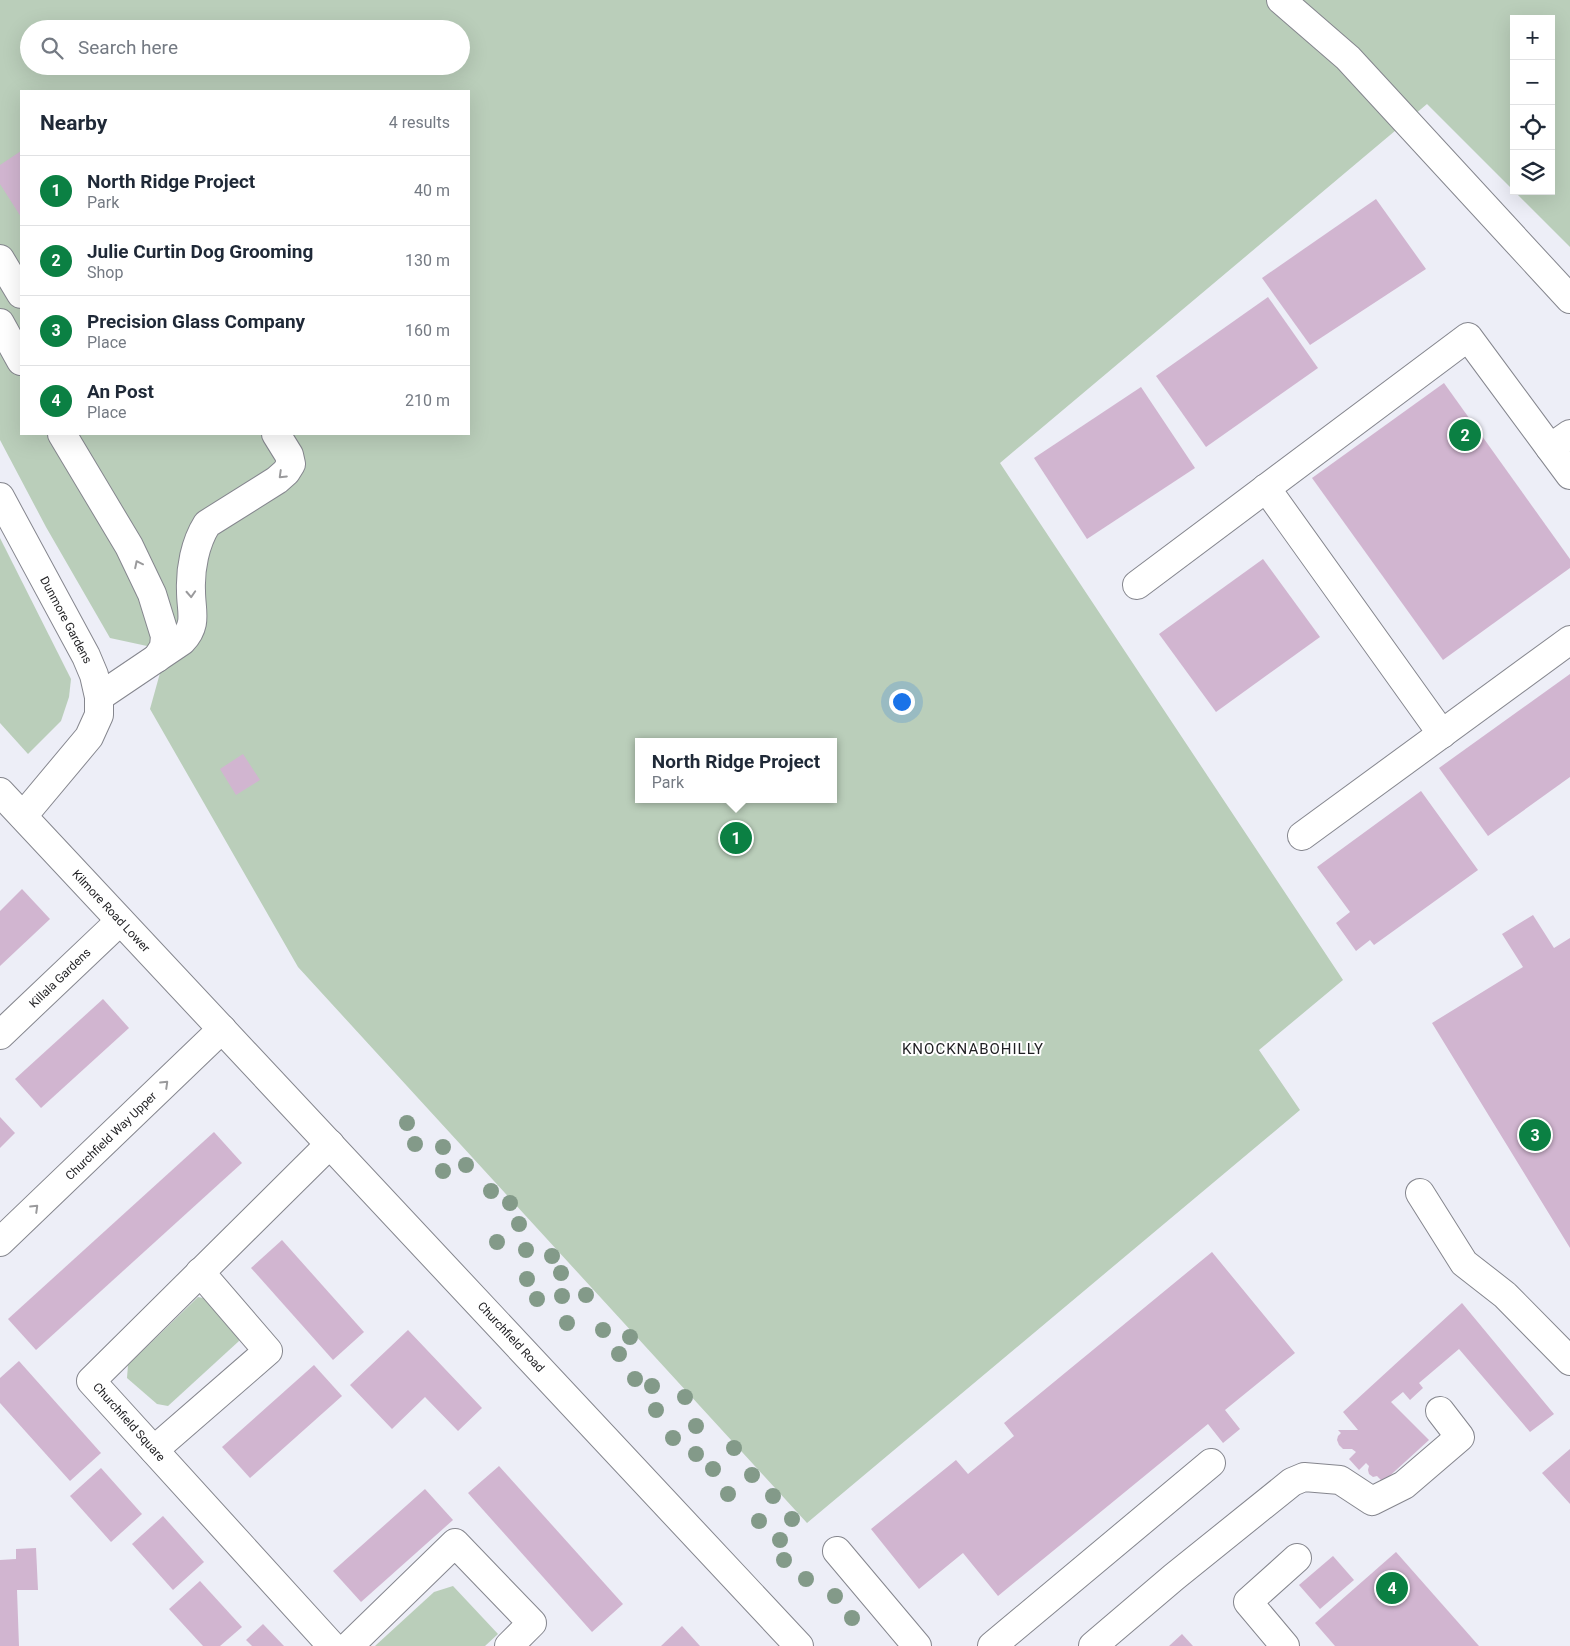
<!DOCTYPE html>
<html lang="en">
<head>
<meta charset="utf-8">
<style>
	body { margin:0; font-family:Roboto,sans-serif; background:#f6f6f7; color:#1f2937 }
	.controls { position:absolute; right:15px; top:15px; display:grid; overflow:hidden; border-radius:0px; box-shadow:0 5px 20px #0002 }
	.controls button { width:45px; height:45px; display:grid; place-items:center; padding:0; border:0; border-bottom:1px solid #e0e1e3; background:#fff; color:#1f2937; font:25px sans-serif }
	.you { position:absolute; left:901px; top:701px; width:18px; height:18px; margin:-12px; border:4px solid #fff; border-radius:50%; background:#1a73e8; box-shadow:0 0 0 8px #1a73e833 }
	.badge { display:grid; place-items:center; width:32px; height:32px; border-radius:50%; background:#0b8043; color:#fff; font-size:16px; font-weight:700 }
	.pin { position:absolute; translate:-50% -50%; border:2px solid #fff; box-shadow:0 1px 5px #0006 }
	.popup { position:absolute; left:635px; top:738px; width:202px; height:65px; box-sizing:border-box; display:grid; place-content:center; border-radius:0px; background:#fff; filter:drop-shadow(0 1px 4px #0005); font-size:16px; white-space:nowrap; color:#747a83 }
	.popup b { font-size:19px; color:#1f2937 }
	.popup::after { content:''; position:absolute; left:50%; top:100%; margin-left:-10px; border:10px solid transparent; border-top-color:#fff }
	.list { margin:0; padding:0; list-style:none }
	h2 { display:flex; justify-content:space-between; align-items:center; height:65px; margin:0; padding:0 20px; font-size:21px }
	h2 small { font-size:16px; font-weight:400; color:#747a83 }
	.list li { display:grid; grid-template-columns:32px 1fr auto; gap:15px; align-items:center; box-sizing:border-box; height:70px; padding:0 20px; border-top:1px solid #e0e1e3 }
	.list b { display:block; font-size:19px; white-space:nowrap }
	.list p { margin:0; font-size:16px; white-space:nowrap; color:#747a83 }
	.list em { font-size:16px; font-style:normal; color:#747a83 }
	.icon { flex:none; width:28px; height:28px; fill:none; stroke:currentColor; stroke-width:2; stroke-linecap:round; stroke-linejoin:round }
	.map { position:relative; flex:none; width:1570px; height:1646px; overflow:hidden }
	.search { position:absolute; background:#fff; box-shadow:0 5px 20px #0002; left:20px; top:20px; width:450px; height:55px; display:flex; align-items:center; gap:12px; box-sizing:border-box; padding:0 18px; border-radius:28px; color:#747a83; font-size:19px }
	.panel { position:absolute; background:#fff; box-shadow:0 5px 20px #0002; left:20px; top:90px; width:450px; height:345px; border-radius:0px }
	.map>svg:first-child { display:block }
</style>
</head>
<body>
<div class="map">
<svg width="1570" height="1646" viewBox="0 0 1570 1646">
	<rect width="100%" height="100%" fill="#edeef7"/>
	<g fill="#baceba" fill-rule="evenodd">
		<path d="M0 0H1570V247L1514 191H1551V19H1514V191L1427 104 1000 463 1343 980 1259 1050 1300 1110 807 1523 298 967 150 709 160 673 147 646 110 638 46 527 0 440ZM29 29H461V66H29ZM21 91H469V434H21ZM638 742H834V799H638Z"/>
		<path d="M0 538 71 679 69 697 61 721 28 754 0 723Z"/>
		<path d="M198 1297 213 1300 238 1331 239 1341 168 1406 157 1404 127 1378 128 1365Z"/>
		<path d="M453 1586 498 1634 485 1646H375L434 1592Z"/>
	</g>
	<g fill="#d1b5d0">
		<path d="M21 151V217L0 184V165Z"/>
		<path d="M1376 199 1426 269 1310 345 1262 278Z"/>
		<path d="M1268 297 1318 368 1206 447 1156 376Z"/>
		<path d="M1444 383 1570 559V568L1443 660 1312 478Z"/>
		<path d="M1141 387 1195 468 1087 539 1034 458Z"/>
		<path d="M1263 559 1320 637 1216 712 1159 634Z"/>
		<path d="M1570 674V777L1488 836 1439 768Z"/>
		<path d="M243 754 260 780 236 795 220 769Z"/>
		<path d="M1421 791 1478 870 1374 945 1370 940 1356 951 1336 923 1350 912 1317 867Z"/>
		<path d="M22 889 50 919 0 966V911Z"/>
		<path d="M1533 915 1554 948 1570 938V1248L1432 1023 1523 967 1502 934Z"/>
		<path d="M103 999 129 1028 41 1108 15 1079Z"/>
		<path d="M0 1117 15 1133 0 1148Z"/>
		<path d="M214 1132 242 1163 36 1350 8 1319Z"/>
		<path d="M282 1240 364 1332 333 1360 251 1268Z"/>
		<path d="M1212 1252 1295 1353 1225 1410 1240 1429 1223 1443 1208 1424 998 1596 963 1553 919 1589 871 1529 956 1460 968 1474 1014 1436 1004 1423Z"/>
		<path d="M1462 1303 1554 1414 1530 1432 1459 1349 1419 1383 1423 1388 1410 1400 1403 1392 1391 1402 1429 1440 1383 1482 1377 1476 1373 1477 1369 1474 1368 1470 1369 1466 1366 1463 1359 1470 1349 1459 1356 1452 1352 1449H1343L1339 1445 1337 1440 1338 1436 1341 1433 1338 1430H1358L1343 1412Z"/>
		<path d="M408 1330 482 1408 458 1431 425 1397 392 1429 350 1385Z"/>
		<path d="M19 1361 101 1453 70 1481 0 1403V1378Z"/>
		<path d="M314 1365 342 1396 250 1478 222 1447Z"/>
		<path d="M1570 1449V1504L1542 1473Z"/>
		<path d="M499 1466 623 1604 592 1632 468 1493Z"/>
		<path d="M101 1468 142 1514 111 1542 70 1496Z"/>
		<path d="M425 1489 453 1520 361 1602 333 1571Z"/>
		<path d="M163 1516 204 1562 173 1590 132 1544Z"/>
		<path d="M36 1548 38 1590H17L19 1646H0V1560L16 1559V1549Z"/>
		<path d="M1396 1552 1479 1646H1335L1315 1623Z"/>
		<path d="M1333 1556 1354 1580 1320 1609 1299 1585Z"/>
		<path d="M200 1581 242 1627 220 1646H203L169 1609Z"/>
		<path d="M263 1624 284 1646H252L246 1640Z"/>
		<path d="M682 1626 700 1646H661Z"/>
		<path d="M1182 1634 1193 1646H1169Z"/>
	</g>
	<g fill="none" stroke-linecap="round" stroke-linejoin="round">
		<defs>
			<g id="minor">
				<path d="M1281 0 1348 58 1570 299"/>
				<path d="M0 259 21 294"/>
				<path d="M0 323 21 361"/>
				<path d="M62 434 129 546 152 594 165 636 164 647 157 658"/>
				<path d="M1550 448 1570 475"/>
				<path d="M1266 488 1442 734"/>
				<path d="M0 497 86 656 94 675 99 697V715L89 737 23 816"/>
				<path d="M1137 585 1468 337 1550 448 1570 434"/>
				<path d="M99 697 182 641C198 624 191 612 191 591 190 569 195 543 207 524L277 480 286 472 291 464 289 455 276 434"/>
				<path d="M0 792 799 1646"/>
				<path d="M1302 836 1570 640"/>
				<path d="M0 1035 120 921"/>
				<path d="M330 1144 91 1381 332 1646"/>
				<path d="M1420 1193 1464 1263 1505 1295 1570 1361"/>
				<path d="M0 1242 222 1029"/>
				<path d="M154 1450 268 1351 200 1272"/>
				<path d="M837 1551 917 1646"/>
				<path d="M349 1646 455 1543 532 1623 509 1646"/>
				<path d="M992 1646 1211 1463"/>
				<path d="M1093 1646 1174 1577 1292 1482 1304 1477 1340 1480 1372 1501 1404 1485 1460 1437 1440 1411"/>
				<path d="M1285 1646 1248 1602 1297 1558"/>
			</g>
		</defs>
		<use href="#minor" stroke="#85868e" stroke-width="30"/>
		<use href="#minor" stroke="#fff" stroke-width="28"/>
	</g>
	<g fill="#839a89">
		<circle cx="407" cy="1123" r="8"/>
		<circle cx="415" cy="1144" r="8"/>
		<circle cx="443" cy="1147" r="8"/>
		<circle cx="466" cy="1165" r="8"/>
		<circle cx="443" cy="1171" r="8"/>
		<circle cx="491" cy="1191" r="8"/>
		<circle cx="510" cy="1203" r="8"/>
		<circle cx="519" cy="1224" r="8"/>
		<circle cx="497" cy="1242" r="8"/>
		<circle cx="526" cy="1250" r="8"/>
		<circle cx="552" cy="1256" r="8"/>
		<circle cx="561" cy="1273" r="8"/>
		<circle cx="527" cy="1279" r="8"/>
		<circle cx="586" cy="1295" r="8"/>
		<circle cx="562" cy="1296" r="8"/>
		<circle cx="537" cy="1299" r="8"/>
		<circle cx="567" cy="1323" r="8"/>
		<circle cx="603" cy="1330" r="8"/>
		<circle cx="630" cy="1337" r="8"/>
		<circle cx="619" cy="1354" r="8"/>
		<circle cx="635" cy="1379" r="8"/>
		<circle cx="652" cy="1386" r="8"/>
		<circle cx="685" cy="1397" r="8"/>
		<circle cx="656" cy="1410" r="8"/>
		<circle cx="696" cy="1426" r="8"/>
		<circle cx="673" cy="1438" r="8"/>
		<circle cx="734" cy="1448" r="8"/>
		<circle cx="696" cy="1454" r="8"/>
		<circle cx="713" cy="1469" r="8"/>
		<circle cx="752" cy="1475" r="8"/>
		<circle cx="728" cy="1494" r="8"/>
		<circle cx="773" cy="1496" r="8"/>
		<circle cx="792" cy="1519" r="8"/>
		<circle cx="759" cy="1521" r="8"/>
		<circle cx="780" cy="1540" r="8"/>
		<circle cx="784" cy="1560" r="8"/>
		<circle cx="806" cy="1579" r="8"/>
		<circle cx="835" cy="1596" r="8"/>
		<circle cx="852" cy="1618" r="8"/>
	</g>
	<defs><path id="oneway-chevron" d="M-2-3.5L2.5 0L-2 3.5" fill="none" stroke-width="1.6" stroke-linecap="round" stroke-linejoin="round" transform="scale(1.25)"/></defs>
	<g stroke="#9a9a9c">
		<use href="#oneway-chevron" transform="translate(282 475) rotate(136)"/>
		<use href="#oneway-chevron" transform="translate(138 564) rotate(-116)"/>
		<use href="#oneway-chevron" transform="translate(191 594) rotate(87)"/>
		<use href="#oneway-chevron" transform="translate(165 1084) rotate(-44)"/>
		<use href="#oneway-chevron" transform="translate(35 1208) rotate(-44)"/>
	</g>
	<g text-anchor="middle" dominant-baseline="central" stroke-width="4" stroke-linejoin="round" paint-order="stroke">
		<g font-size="12" fill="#1f1f22" stroke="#fff">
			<text transform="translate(66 620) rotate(62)">Dunmore Gardens</text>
			<text transform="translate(111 911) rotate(47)">Kilmore Road Lower</text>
			<text transform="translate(60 978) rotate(-44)">Killala Gardens</text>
			<text transform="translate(111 1136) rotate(-44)">Churchfield Way Upper</text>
			<text transform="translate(511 1337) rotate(47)">Churchfield Road</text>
			<text transform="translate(129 1422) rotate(48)">Churchfield Square</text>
		</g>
		<g font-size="15" letter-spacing="1" fill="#1f1f22" stroke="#fff">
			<text x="973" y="1049">KNOCKNABOHILLY</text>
		</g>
	</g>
</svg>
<div class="controls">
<button>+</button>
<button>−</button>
<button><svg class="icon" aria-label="locate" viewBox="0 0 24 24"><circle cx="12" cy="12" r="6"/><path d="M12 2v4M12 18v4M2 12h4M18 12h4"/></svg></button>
<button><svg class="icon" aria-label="layers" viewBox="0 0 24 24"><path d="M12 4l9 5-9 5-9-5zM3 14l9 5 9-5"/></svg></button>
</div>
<div class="you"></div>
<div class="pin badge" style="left:736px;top:838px">1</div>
<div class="popup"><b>North Ridge Project</b>Park</div>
<div class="pin badge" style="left:1465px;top:435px">2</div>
<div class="pin badge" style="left:1535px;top:1135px">3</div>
<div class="pin badge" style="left:1392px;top:1588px">4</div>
<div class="search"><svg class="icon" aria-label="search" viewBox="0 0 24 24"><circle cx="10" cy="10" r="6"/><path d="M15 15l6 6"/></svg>Search here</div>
<section class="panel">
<h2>Nearby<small>4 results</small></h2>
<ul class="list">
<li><span class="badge">1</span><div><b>North Ridge Project</b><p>Park</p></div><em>40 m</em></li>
<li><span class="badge">2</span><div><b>Julie Curtin Dog Grooming</b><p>Shop</p></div><em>130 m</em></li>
<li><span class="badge">3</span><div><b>Precision Glass Company</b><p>Place</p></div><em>160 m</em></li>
<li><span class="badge">4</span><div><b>An Post</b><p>Place</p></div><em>210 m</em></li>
</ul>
</section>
</div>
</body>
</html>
